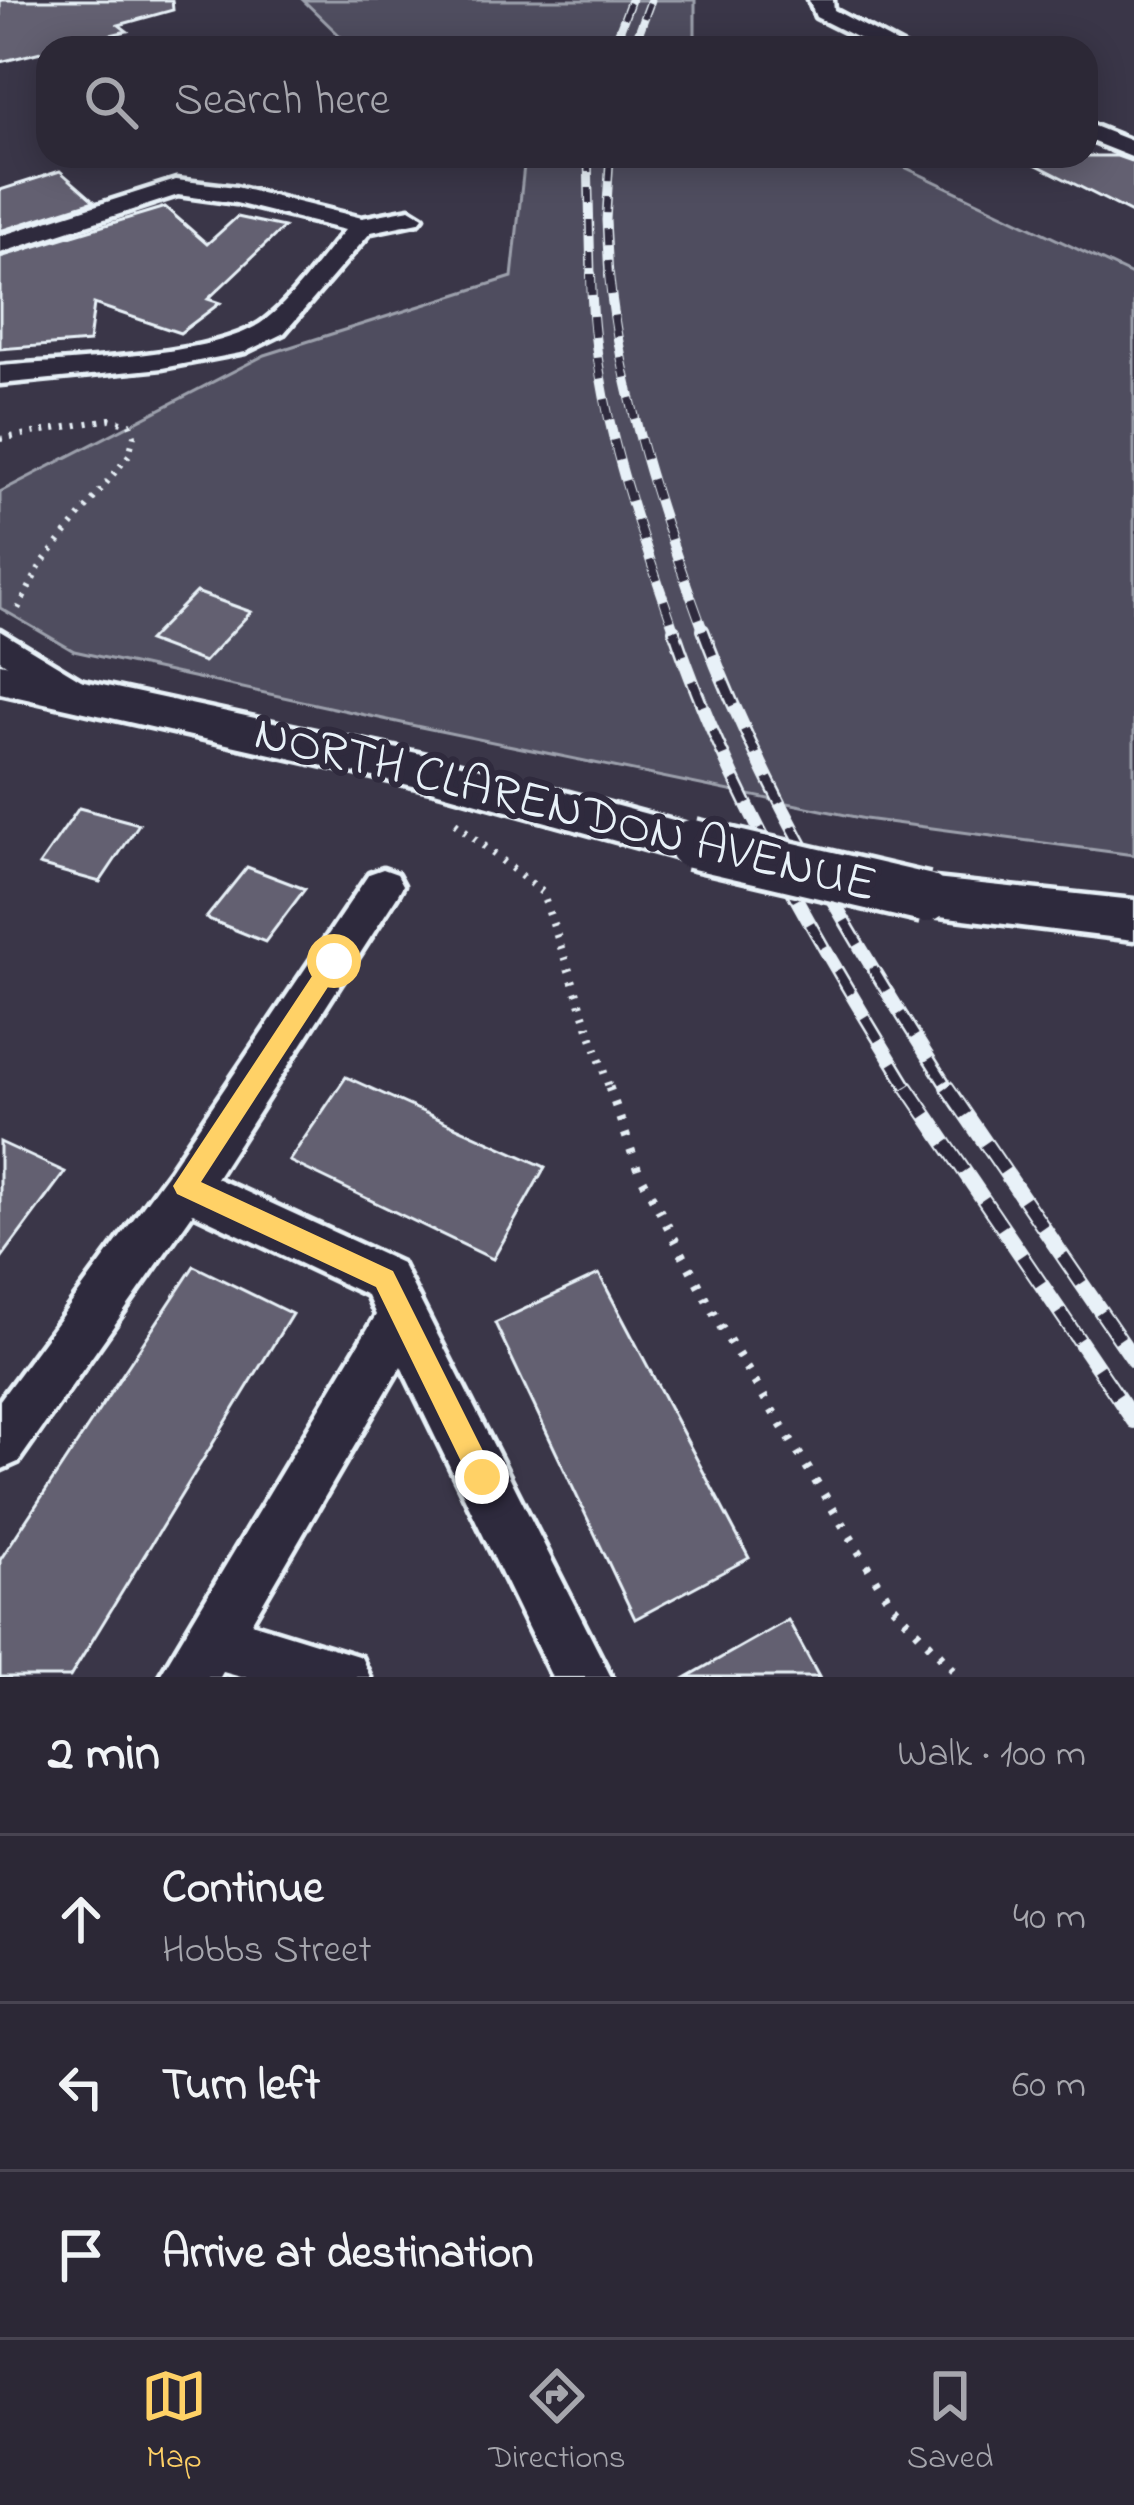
<!DOCTYPE html>
<html lang="en">
<head>
<meta charset="utf-8">
<style>
	body { margin:0; font-family:"Indie Flower",sans-serif; background:#383442; color:#f1f3f6 }
	.stop { position:absolute; width:36px; height:36px; margin:-27px; border:9px solid #ffd166; border-radius:50%; background:#fff }
	.stop.end { background:#ffd166; border-color:#fff; box-shadow:0 3px 12px #0008 }
	.list { margin:0; padding:0; list-style:none }
	h2 { display:flex; justify-content:space-between; align-items:center; height:156px; margin:0; padding:0 48px; font-size:51px }
	h2 small { font-size:39px; font-weight:400; color:#a6a6ad }
	.list li { display:grid; grid-template-columns:78px 1fr auto; gap:36px; align-items:center; box-sizing:border-box; height:168px; padding:0 48px; border-top:3px solid #484451 }
	.list b { display:block; font-size:45px; white-space:nowrap }
	.list p { margin:0; font-size:39px; white-space:nowrap; color:#a6a6ad }
	.list em { font-size:39px; font-style:normal; color:#a6a6ad }
	.icon { flex:none; width:66px; height:66px; fill:none; stroke:currentColor; stroke-width:2; stroke-linecap:round; stroke-linejoin:round }
	.map { position:relative; flex:none; width:1134px; height:1677px; overflow:hidden }
	.search { position:absolute; background:#2c2836; box-shadow:0 6px 30px #0003; left:36px; right:36px; top:36px; height:132px; display:flex; align-items:center; gap:30px; box-sizing:border-box; padding:0 42px; border-radius:36px; color:#a6a6ad; font-size:45px }
	.sheet { height:660px; background:#2c2836 }
	nav { display:flex; justify-content:space-around; align-items:center; box-sizing:border-box; height:168px; border-top:3px solid #484451; background:#2c2836; font-size:33px; color:#a6a6ad }
	nav a { display:grid; justify-items:center; gap:6px }
	nav .on { color:#ffd166 }
	.map>svg:first-child { display:block }
</style>
</head>
<body>
<div class="map">
<svg width="1134" height="1677" viewBox="0 0 1134 1677">
	<rect width="100%" height="100%" fill="#3a3648"/>
	<filter id="ink" filterUnits="userSpaceOnUse"><feTurbulence type="fractalNoise" baseFrequency=".00833" numOctaves="2"/><feDisplacementMap in="SourceGraphic" scale="24" xChannelSelector="R" yChannelSelector="G"/><feConvolveMatrix kernelMatrix="1 2 1 2 8 2 1 2 1" color-interpolation-filters="sRGB"/></filter>
	<g filter="url(#ink)">
		<g fill="#504e5f" stroke="#9ca0ac" stroke-width="3">
			<path d="M303 0H695V48H306L340 36Z"/>
			<path d="M525 156H881L1134 276V855L865 819 411 725 74 651 0 608V492L265 355 512 277Z"/>
		</g>
		<g fill="#636171" stroke="#e8f1f8" stroke-width="3">
			<path d="M0 0H172L173 10 119 25 127 31 0 62Z"/>
			<path d="M1019 156H1117L1134 162V214Z"/>
			<path d="M60 171 94 201 0 231V190Z"/>
			<path d="M165 207 207 244 237 217 284 227 208 299 220 303 180 333 94 304 89 342 0 349V257Z"/>
			<path d="M196 592 251 612 204 662 148 641Z"/>
			<path d="M79 808 139 824 100 882 39 865Z"/>
			<path d="M247 867 305 889 265 942 206 918Z"/>
			<path d="M346 1077 545 1167 493 1259 289 1161Z"/>
			<path d="M0 1142 65 1172 0 1260Z"/>
			<path d="M194 1266 292 1314 70 1677H0V1560Z"/>
			<path d="M599 1274 749 1558 635 1619 495 1323Z"/>
			<path d="M788 1620 819 1677H687Z"/>
		</g>
		<g fill="none" stroke-linecap="round" stroke-linejoin="round">
			<defs>
				<g id="minor">
					<path d="M809 0H833L834 10 906 48H878L816 17Z"/>
					<path d="M1086 123 1134 142V158L1086 139Z"/>
					<path d="M176 180 236 187 362 218 410 209 423 217 419 222 371 232 284 333 245 352 162 368 0 384V366C64 360 217 358 265 320 295 297 320 258 345 230L236 203 178 195 0 253V236Z"/>
					<path d="M0 631 94 688 99 697 94 706 81 710 68 706 0 660Z"/>
					<path d="M383 869 397 874 403 885 397 896 216 1178 401 1263 611 1677H552L401 1366 251 1623 361 1657 370 1677H241L223 1672 220 1677H159L376 1315 367 1295 193 1213 18 1462 0 1470V1400L169 1171 369 874Z"/>
				</g>
				<g id="tertiary">
					<path d="M0 663 431 756 692 826 709 831 716 844 709 857 692 862 431 790 0 693Z"/>
					<path d="M925 878 1134 900V940L907 912 900 898 907 884Z"/>
				</g>
			</defs>
			<use href="#minor" stroke="#e8f1f8" stroke-width="9"/>
			<use href="#tertiary" stroke="#e8f1f8" stroke-width="9"/>
			<path stroke="#e8f1f8" stroke-width="6" stroke-dasharray="3 8" stroke-linecap="butt" d="M0 439 110 419 130 424 134 435 129 455 41 564 15 615"/>
			<path stroke="#e8f1f8" stroke-width="8" stroke-dasharray="3 9" stroke-linecap="butt" d="M455 823 542 892 610 1090"/>
			<path stroke="#e8f1f8" stroke-width="9" stroke-dasharray="4.5 12" stroke-linecap="butt" d="M609 1087 638 1170 721 1327 890 1602 960 1677"/>
			<use href="#minor" fill="#2f2a3d" fill-rule="evenodd"/>
			<use href="#tertiary" fill="#2f2a3d" fill-rule="evenodd"/>
			<defs>
				<g id="rail-far3">
					<path d="M613 48 631 0"/>
					<path d="M633 48 651 0"/>
					<path d="M588 156 591 277"/>
					<path d="M609 277 606 220 610 156"/>
				</g>
				<g id="rail-far2">
					<path d="M591 274C593 404 634 511 675 633"/>
					<path d="M609 274C621 397 662 518 704 633"/>
				</g>
				<g id="rail-far1">
					<path d="M674 630C728 792 820 944 909 1090"/>
					<path d="M703 630C764 793 855 944 949 1090"/>
				</g>
				<g id="rail">
					<path d="M907 1087 1134 1421"/>
					<path d="M947 1087 1134 1360"/>
				</g>
			</defs>
			<use href="#rail-far3" stroke="#e8f1f8" stroke-width="9"/>
			<use href="#rail-far2" stroke="#e8f1f8" stroke-width="10"/>
			<use href="#rail-far1" stroke="#e8f1f8" stroke-width="14"/>
			<use href="#rail" stroke="#e8f1f8" stroke-width="16"/>
			<use href="#rail-far3" stroke="#2f2a3d" stroke-width="6" stroke-dasharray="16" stroke-linecap="butt"/>
			<use href="#rail-far2" stroke="#2f2a3d" stroke-width="8" stroke-dasharray="21" stroke-linecap="butt"/>
			<use href="#rail-far1" stroke="#2f2a3d" stroke-width="9" stroke-dasharray="27" stroke-linecap="butt"/>
			<use href="#rail" stroke="#2f2a3d" stroke-width="12" stroke-dasharray="34" stroke-linecap="butt"/>
			<defs>
				<path id="tertiary-bridge" d="M692 844 925 898"/>
			</defs>
			<use href="#tertiary-bridge" stroke="#e8f1f8" stroke-width="57" stroke-linecap="butt"/>
			<use href="#tertiary-bridge" stroke="#2f2a3d" stroke-width="48"/>
		</g>
	</g>
	<path fill="#ffd166" d="M334 952 341 955V967L201 1182 393 1271 496 1477 492 1486 482 1490 473 1486 376 1287 177 1194 173 1186 326 955Z"/>
	<g text-anchor="middle" dominant-baseline="central" stroke-width="12" stroke-linejoin="round" paint-order="stroke">
		<g font-size="51" fill="#e8f1f8" stroke="#2f2a3d">
			<text transform="translate(565 811) rotate(14)">NORTH CLARENDON AVENUE</text>
		</g>
	</g>
</svg>
<div class="stop" style="left:334px;top:961px"></div>
<div class="stop end" style="left:482px;top:1477px"></div>
<div class="search"><svg class="icon" aria-label="search" viewBox="0 0 24 24"><circle cx="10" cy="10" r="6"/><path d="M15 15l6 6"/></svg>Search here</div>
</div>
<section class="sheet">
<h2>2 min<small>Walk · 100 m</small></h2>
<ul class="list">
<li><svg class="icon" aria-label="ahead" viewBox="0 0 24 24"><path d="M12 20V5M6 11l6-6 6 6"/></svg><div><b>Continue</b><p>Hobbs Street</p></div><em>40 m</em></li>
<li><svg class="icon" aria-label="left" viewBox="0 0 24 24"><path d="M17 20v-9H6M10 6l-5 5 5 5"/></svg><div><b>Turn left</b></div><em>60 m</em></li>
<li><svg class="icon" aria-label="arrive" viewBox="0 0 24 24"><path d="M6 21V4h12l-3 4 3 4H6"/></svg><div><b>Arrive at destination</b></div></li>
</ul>
</section>
<nav>
<a class="on"><svg class="icon" aria-label="map" viewBox="0 0 24 24"><path d="M3 6l6-2 6 2 6-2v14l-6 2-6-2-6 2zM9 4v14M15 6v14"/></svg>Map</a>
<a><svg class="icon" aria-label="directions" viewBox="0 0 24 24"><path d="M12 3l9 9-9 9-9-9zM9 14v-3h6M13 9l2 2-2 2"/></svg>Directions</a>
<a><svg class="icon" aria-label="saved" viewBox="0 0 24 24"><path d="M7 4h10v16l-5-4-5 4z"/></svg>Saved</a>
</nav>
</body>
</html>
